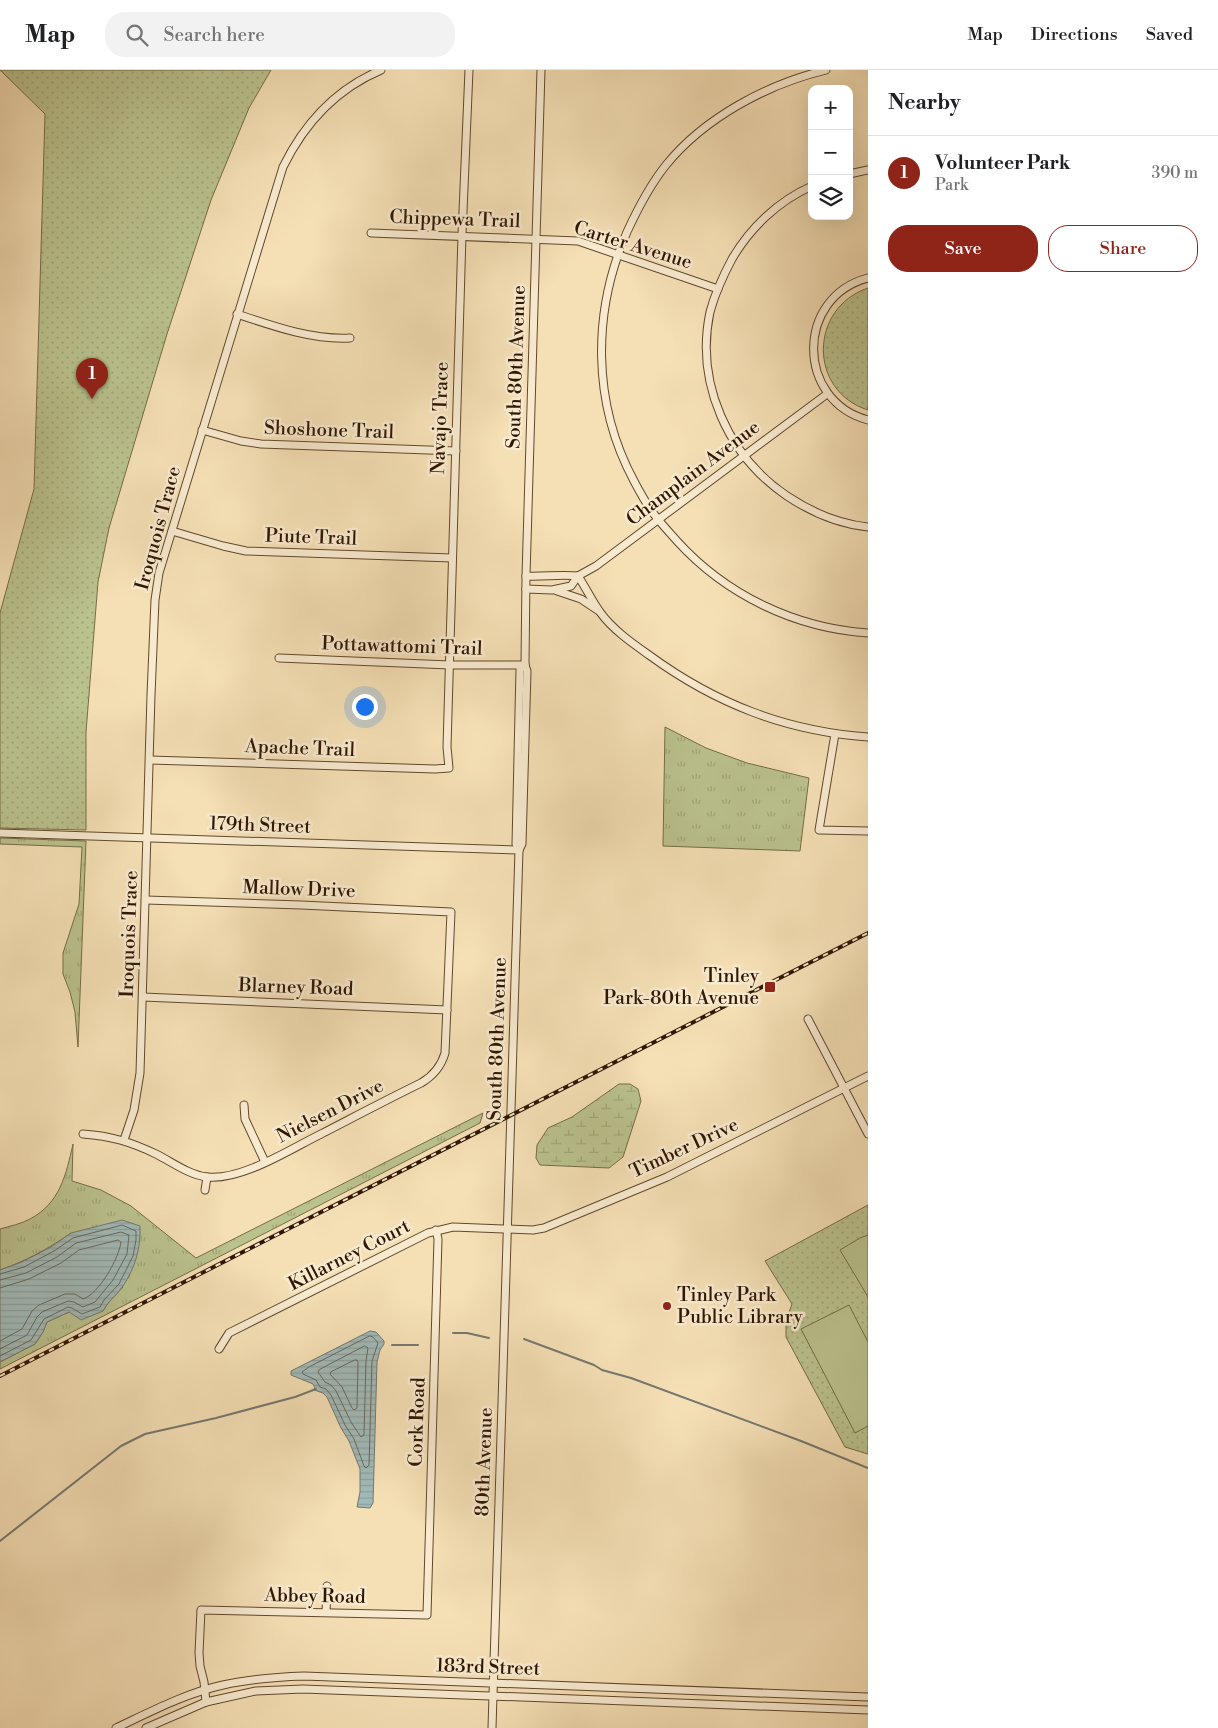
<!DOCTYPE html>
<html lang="en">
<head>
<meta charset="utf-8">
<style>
	body { margin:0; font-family:"Libre Bodoni",serif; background:#f2f2f2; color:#202124 }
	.controls { position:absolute; right:15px; top:15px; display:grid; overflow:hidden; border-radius:10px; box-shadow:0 5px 20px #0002 }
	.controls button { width:45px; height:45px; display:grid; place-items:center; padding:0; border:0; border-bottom:1px solid #e0e0e0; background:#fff; color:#202124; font:25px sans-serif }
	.you { position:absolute; left:364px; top:636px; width:18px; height:18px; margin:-12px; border:4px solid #fff; border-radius:50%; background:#1a73e8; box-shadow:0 0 0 8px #1a73e833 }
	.badge { display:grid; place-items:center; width:32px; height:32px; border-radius:50%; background:#8f2418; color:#fff; font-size:16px; font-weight:700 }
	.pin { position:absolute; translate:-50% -41px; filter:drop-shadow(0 1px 2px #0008) }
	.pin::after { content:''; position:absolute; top:26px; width:18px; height:15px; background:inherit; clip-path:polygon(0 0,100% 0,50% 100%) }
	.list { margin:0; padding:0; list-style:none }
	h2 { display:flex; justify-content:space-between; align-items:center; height:65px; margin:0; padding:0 20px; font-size:21px }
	h2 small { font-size:16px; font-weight:400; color:#757577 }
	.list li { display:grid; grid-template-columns:32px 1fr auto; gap:15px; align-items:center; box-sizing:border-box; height:75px; padding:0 20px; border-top:1px solid #e0e0e0 }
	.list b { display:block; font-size:19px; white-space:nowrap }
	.list p { margin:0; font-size:16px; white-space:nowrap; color:#757577 }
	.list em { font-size:16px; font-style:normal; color:#757577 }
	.actions { display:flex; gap:10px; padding:15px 20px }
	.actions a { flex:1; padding:11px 0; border:1px solid #8f2418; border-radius:20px; text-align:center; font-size:18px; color:#8f2418 }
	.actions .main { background:#8f2418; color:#fff }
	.icon { flex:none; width:28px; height:28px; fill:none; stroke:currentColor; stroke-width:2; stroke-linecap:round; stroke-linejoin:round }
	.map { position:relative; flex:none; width:868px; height:1658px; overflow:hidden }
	header { display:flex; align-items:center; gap:30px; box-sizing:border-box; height:70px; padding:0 25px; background:#fff; border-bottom:1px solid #e0e0e0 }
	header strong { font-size:24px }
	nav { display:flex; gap:28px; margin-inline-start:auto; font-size:18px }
	.search { width:350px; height:45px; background:#f2f2f2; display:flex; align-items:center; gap:12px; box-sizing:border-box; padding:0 18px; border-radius:20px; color:#757577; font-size:19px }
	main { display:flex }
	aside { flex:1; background:#fff }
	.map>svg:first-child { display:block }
</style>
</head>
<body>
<header>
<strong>Map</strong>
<div class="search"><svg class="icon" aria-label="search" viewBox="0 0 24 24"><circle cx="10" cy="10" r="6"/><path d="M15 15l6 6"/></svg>Search here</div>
<nav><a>Map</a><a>Directions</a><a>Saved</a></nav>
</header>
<main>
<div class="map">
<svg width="868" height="1658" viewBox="0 0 868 1658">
	<defs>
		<pattern id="grass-tufts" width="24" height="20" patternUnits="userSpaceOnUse" patternTransform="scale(1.25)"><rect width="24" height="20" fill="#bac28e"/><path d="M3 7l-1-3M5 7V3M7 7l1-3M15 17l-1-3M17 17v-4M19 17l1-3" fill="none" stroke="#a0a679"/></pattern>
		<pattern id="wetland-marsh" width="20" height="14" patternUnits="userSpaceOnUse" patternTransform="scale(1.25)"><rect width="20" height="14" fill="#bac28e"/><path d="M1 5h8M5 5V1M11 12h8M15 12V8" fill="none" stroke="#a0a679"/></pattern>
		<pattern id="park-dots" width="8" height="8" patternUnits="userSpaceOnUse" patternTransform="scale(1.25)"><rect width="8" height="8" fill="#bac28e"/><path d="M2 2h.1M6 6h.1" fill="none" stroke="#a0a679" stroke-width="1.8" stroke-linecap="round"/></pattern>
		<pattern id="water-rules" width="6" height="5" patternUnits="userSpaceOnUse" patternTransform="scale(1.25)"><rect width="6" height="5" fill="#a1bab9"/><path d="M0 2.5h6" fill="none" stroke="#8b9f9d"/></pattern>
	</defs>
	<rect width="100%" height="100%" fill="#f5dfb5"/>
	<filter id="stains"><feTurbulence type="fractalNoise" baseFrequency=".004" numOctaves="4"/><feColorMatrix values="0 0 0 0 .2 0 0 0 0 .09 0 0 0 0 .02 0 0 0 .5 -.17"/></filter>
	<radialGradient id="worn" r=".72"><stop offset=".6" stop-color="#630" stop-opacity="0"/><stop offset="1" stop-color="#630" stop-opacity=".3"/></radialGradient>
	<g fill="url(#grass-tufts)" stroke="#756c47">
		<path d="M665 657 706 678 747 693 809 708 800 781 663 776Z"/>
		<path d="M0 768 86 771 78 977 75 942 70 922 63 904V883L79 834 82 777 0 774Z"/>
		<path d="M483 1043 480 1053 0 1299V1292L35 1274 43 1262 47 1252 69 1242 103 1241 108 1233 123 1217 71 1163C48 1179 26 1191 0 1200V1159C10 1156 21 1154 30 1149 60 1133 66 1105 73 1074L72 1111 101 1120 131 1136 196 1188Z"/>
	</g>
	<path fill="url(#wetland-marsh)" stroke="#756c47" d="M619 1014H630L638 1019 641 1031 623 1087 609 1098 540 1095 536 1088 537 1075 548 1058 572 1047Z"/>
	<g fill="url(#park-dots)" stroke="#756c47">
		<path d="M0 0H271L249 38 211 130 167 264 109 458 98 512 86 662V760L0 758V543L34 419 45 44Z"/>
		<path d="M868 218V340C808 321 809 238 868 218Z"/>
		<path d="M868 1135V1384L845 1377 786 1267V1251L792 1234 765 1191Z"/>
	</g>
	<g fill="#bac28e" stroke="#756c47">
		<path d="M868 1165V1227L840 1180 860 1168Z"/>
		<path d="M849 1235 868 1272V1356L855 1363 801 1259Z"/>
	</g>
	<g fill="url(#water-rules)" stroke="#74786f">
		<path d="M122 1150 140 1156C141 1178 135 1198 123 1216 117 1225 108 1231 103 1241L81 1250 69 1242 47 1252 43 1262 35 1274 0 1292V1200L22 1192 51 1177 71 1163Z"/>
		<path d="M370 1261 376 1262 384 1271V1274L380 1280 377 1292 373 1433 370 1438 357 1437 360 1422V1399L349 1371 341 1358 327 1327 323 1323 314 1320 315 1318 313 1314 291 1305V1301Z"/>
	</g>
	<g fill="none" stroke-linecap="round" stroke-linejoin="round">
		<g stroke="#68685c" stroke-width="1">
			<path d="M0 1204 24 1197 54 1181 73 1168 122 1155 136 1161V1170L133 1186 119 1214 104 1230 100 1237 82 1244 72 1238 68 1237 44 1249 31 1270 0 1286"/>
			<path d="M0 1210 26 1203 57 1187 76 1173 121 1162 129 1165 127 1184 113 1210 95 1232 83 1237 74 1232 68 1231 42 1242 37 1247 27 1265 0 1279"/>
			<path d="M0 1218 29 1209 61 1193 79 1180 118 1170 121 1172C119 1188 99 1224 83 1229L75 1224H65L39 1235 32 1241 22 1259 0 1271"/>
			<path d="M370 1266 373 1267 378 1273 372 1291 369 1395 366 1398 364 1396 354 1369 345 1355 331 1325 326 1319 320 1317 316 1310 303 1304 302 1302 309 1297Z"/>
			<path d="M365 1276 368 1278 366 1291 364 1365 361 1367 351 1352 336 1321 331 1315 325 1312 318 1302 319 1300Z"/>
			<path d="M355 1290H357L358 1292 357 1338 354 1340 352 1338 342 1317 330 1304 331 1302Z"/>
		</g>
		<g stroke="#74786f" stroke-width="2">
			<path d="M453 1263H467L489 1268"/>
			<path d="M524 1269 594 1295 602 1300 631 1308 801 1371 868 1398"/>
			<path d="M392 1275H418"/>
			<path d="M0 1471 121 1376 145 1364 216 1348 295 1327 316 1319"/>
		</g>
		<defs>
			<g id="minor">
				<path d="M826 0C768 14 705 47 666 95 650 115 638 138 627 162 592 242 592 333 634 411 641 424 648 438 658 449 664 457 671 464 677 471 726 525 795 558 868 563"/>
				<path d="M849 104 868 100"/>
				<path d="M812 116C778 131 750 158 732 189 723 206 715 223 710 242 695 313 728 386 787 426 811 442 839 454 868 457"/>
				<path d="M371 163 578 171 718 219"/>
				<path d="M868 208C795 227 796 331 868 350"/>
				<path d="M237 244C273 256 312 270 350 268"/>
				<path d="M202 360 241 371 261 374 456 381"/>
				<path d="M172 461 223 476 246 481 452 488"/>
				<path d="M526 506C543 507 561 504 578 506"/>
				<path d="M578 506C586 518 592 531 600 542 612 559 632 573 649 585 716 634 786 661 868 667"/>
				<path d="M526 519 552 520 571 516 578 506 596 496 827 324"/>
				<path d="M557 521 581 529 599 541"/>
				<path d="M279 588 450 595H525"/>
				<path d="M835 664 819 760 868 761"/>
				<path d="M150 690 435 699 449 698 447 677 462 165 469 0"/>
				<path d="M0 763 519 780"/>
				<path d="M519 780 516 774 520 599 525 595"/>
				<path d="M143 927 447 940"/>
				<path d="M808 949 868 1064"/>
				<path d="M244 1035 245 1049 265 1092"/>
				<path d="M83 1064C111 1066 131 1072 156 1084 172 1092 189 1105 207 1107 242 1111 292 1078 323 1063 356 1046 388 1029 421 1013 433 1006 441 997 445 983L451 842 301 835 146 830"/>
				<path d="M124 1070 134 1040 140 1003 151 625 155 530 159 503 283 97C304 54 336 19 381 0"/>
				<path d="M205 1120 207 1107"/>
				<path d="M219 1279 229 1263 428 1163 453 1157 533 1160 544 1158 667 1107 868 1006"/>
				<path d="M326 1542 327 1516"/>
				<path d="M206 1632 204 1612 200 1596 199 1583 201 1540 427 1545 438 1169 436 1160"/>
				<path d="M116 1658C150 1642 186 1623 223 1615 250 1609 277 1607 304 1606L868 1627"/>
				<path d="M146 1658 206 1632 256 1621 303 1619 868 1640"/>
				<path d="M492 1658 519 780 522 774 527 601 525 595 526 506 541 0"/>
			</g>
		</defs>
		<use href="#minor" stroke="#61482d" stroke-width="9"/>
		<use href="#minor" stroke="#f8eacf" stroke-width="7"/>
		<defs>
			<path id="rail" d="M0 1306 868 863"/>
		</defs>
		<use href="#rail" stroke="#301600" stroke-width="4"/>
		<use href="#rail" stroke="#f8eacf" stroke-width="2" stroke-dasharray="5.5" stroke-linecap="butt"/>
	</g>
	<g fill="#8f2418" stroke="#f8eacf" stroke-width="2">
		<rect x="764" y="911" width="12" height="12" rx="2.5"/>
		<circle cx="667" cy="1236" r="5"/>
	</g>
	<g text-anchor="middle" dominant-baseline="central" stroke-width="5" stroke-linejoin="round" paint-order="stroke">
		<g font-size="19" fill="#301600" stroke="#f8eacf">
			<text transform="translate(455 149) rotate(2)">Chippewa Trail</text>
			<text transform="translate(633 175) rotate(17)">Carter Avenue</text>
			<text transform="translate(516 297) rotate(-88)">South 80th Avenue</text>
			<text transform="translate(440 348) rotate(-88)">Navajo Trace</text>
			<text transform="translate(329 360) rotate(2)">Shoshone Trail</text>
			<text transform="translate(693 403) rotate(-37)">Champlain Avenue</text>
			<text transform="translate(158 458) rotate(-75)">Iroquois Trace</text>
			<text transform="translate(311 467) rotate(2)">Piute Trail</text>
			<text transform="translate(402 576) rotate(2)">Pottawattomi Trail</text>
			<text transform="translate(300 678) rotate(2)">Apache Trail</text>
			<text transform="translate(260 755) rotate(2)">179th Street</text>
			<text transform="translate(299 819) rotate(2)">Mallow Drive</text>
			<text transform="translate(129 864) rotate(-88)">Iroquois Trace</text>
			<text transform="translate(296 917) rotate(2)">Blarney Road</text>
			<text transform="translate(497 969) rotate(-88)">South 80th Avenue</text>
			<text transform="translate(330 1041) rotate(-27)">Nielsen Drive</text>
			<text transform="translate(684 1078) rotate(-25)">Timber Drive</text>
			<text transform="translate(349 1185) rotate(-27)">Killarney Court</text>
			<text transform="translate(417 1352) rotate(-88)">Cork Road</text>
			<text transform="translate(484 1392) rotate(-88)">80th Avenue</text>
			<text transform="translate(315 1526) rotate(1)">Abbey Road</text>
			<text transform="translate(488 1597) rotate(2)">183rd Street</text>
		</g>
		<g font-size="19" fill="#301600" stroke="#f8eacf" text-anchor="end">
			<text x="759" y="906">Tinley<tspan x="759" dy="22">Park-80th Avenue</tspan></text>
			<text x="677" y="1225" text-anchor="start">Tinley Park<tspan x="677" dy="22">Public Library</tspan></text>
		</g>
	</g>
	<rect width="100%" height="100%" filter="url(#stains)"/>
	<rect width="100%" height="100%" fill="url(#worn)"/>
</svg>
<div class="controls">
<button>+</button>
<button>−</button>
<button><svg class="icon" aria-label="layers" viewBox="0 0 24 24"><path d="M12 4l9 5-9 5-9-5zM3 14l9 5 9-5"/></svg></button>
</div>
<div class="you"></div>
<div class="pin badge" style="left:92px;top:329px">1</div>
</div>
<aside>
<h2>Nearby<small></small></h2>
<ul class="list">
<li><span class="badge">1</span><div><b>Volunteer Park</b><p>Park</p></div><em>390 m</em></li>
</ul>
<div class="actions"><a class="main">Save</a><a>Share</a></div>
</aside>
</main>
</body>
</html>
